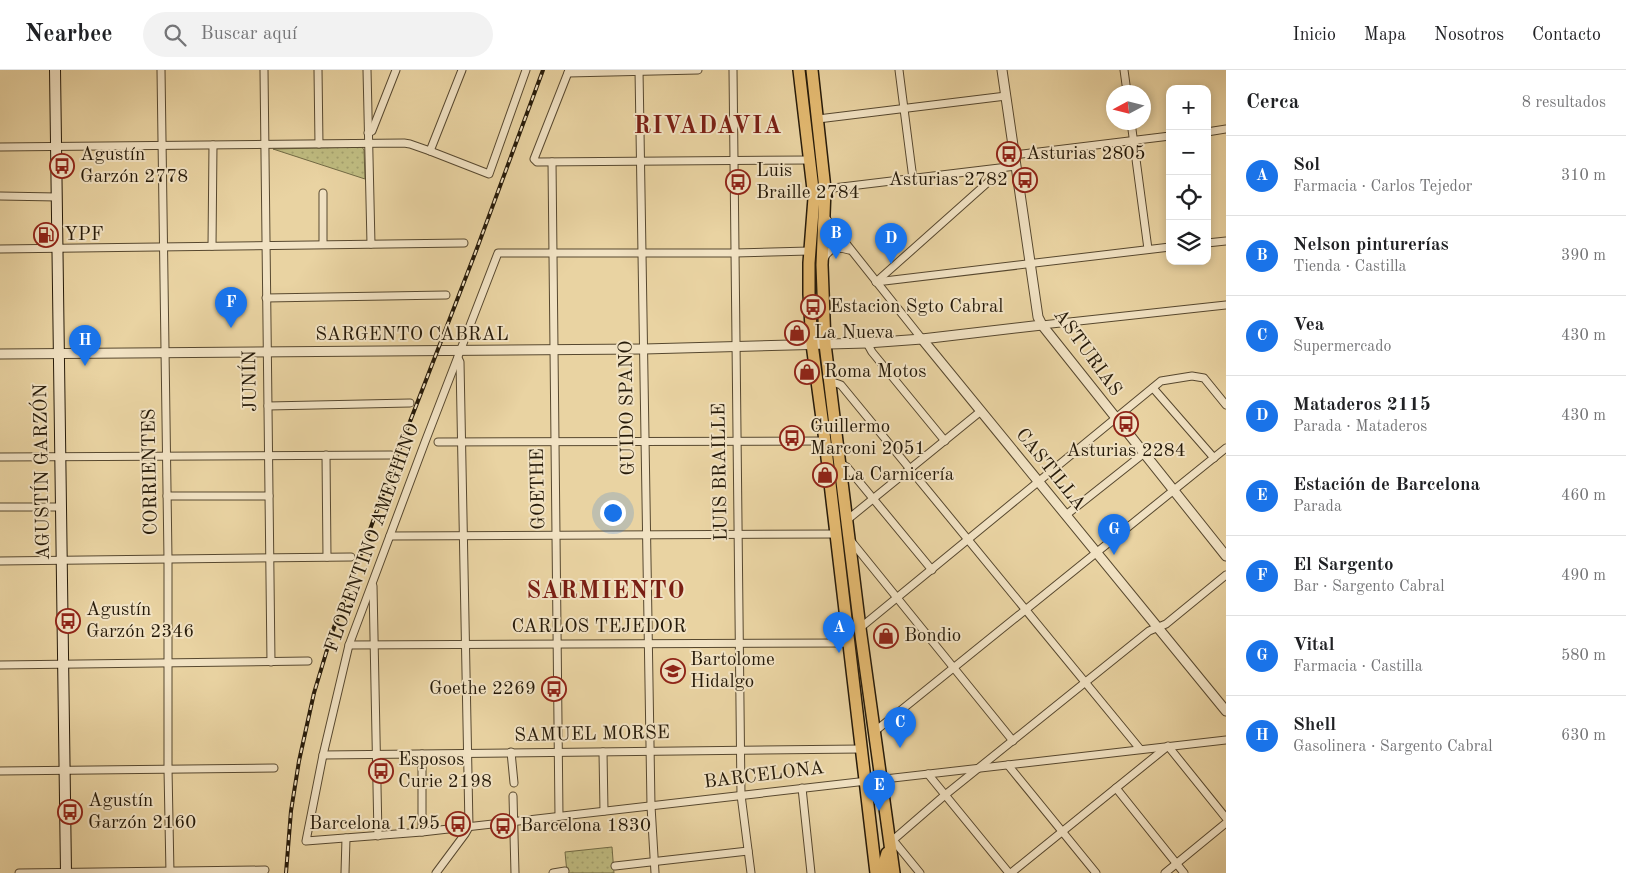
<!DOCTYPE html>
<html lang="es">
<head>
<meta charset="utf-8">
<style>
	body { margin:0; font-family:"Old Standard TT",serif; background:#f2f2f2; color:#202124 }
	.controls { position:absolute; right:15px; top:15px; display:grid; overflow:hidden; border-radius:10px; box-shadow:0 2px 8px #0003 }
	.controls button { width:45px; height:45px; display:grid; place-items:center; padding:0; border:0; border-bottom:1px solid #e0e0e0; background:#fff; color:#202124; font:25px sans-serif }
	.compass { position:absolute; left:1106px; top:15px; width:45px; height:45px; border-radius:50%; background:#fff; box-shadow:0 2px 8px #0003; rotate:263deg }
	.you { position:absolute; left:612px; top:442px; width:18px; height:18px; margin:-12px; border:4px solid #fff; border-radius:50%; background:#1a73e8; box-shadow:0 0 0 8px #1a73e833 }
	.badge { display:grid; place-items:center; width:32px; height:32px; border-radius:50%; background:#1a73e8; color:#fff; font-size:16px; font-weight:700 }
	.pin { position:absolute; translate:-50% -41px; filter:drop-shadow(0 1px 2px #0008) }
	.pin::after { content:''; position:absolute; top:26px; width:18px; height:15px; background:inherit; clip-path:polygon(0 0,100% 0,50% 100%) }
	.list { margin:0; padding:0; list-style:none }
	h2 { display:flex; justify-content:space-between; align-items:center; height:65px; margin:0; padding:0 20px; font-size:21px }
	h2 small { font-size:16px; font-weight:400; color:#757577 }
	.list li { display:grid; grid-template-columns:32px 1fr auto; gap:15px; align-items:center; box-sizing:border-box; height:80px; padding:0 20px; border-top:1px solid #e0e0e0 }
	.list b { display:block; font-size:19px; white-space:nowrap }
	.list p { margin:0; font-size:16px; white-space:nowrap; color:#757577 }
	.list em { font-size:16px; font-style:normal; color:#757577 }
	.icon { flex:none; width:28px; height:28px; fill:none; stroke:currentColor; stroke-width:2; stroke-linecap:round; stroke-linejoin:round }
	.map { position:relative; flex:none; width:1226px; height:803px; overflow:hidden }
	header { display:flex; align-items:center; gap:30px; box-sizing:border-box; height:70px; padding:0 25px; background:#fff; border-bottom:1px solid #e0e0e0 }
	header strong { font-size:24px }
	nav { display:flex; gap:28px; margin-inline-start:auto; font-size:18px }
	.search { width:350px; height:45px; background:#f2f2f2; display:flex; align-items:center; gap:12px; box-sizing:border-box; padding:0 18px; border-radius:28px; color:#757577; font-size:19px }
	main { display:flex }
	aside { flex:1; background:#fff }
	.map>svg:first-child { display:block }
</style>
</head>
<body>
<header>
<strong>Nearbee</strong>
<div class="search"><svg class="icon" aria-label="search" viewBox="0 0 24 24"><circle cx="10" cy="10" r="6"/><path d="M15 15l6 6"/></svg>Buscar aquí</div>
<nav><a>Inicio</a><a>Mapa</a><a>Nosotros</a><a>Contacto</a></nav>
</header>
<main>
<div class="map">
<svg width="1226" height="803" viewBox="0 0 1226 803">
	<defs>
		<pattern id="park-dots" width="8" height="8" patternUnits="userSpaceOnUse" patternTransform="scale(1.25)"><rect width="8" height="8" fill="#beba7f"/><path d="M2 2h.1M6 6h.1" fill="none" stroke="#a39f6c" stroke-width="1.8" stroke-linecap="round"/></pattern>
	</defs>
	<rect width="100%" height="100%" fill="#e9d3a2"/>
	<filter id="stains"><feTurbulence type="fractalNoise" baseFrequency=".004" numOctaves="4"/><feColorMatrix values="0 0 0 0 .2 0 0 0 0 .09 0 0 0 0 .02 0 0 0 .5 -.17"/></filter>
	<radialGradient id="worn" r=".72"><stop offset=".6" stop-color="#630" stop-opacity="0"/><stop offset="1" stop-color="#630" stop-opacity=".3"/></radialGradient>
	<g fill="url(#park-dots)" stroke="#726a44">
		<path d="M362 77 364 80 365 109 273 79Z"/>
		<path d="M827 157 842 174 835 173 827 177Z"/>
		<path d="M612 777 614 803H567L565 782Z"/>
	</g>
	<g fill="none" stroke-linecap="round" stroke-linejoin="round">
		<defs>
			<g id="minor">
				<path d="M161 0 168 489V699L170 803"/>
				<path d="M264 0 271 592"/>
				<path d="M318 0 319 74"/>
				<path d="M367 0 371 174"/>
				<path d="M569 0 534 89 537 92 810 90"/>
				<path d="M639 0 651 736 655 803"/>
				<path d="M733 0 741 725 751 803"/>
				<path d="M899 0 913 109"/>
				<path d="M1124 0 1127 22"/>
				<path d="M568 3 698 0"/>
				<path d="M818 49 1006 26"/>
				<path d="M1131 52 1148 179"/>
				<path d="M1207 62 1226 59"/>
				<path d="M368 63 372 61 396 0"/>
				<path d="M0 77 404 73 410 74 430 81 489 104 526 0"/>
				<path d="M430 81 462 0"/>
				<path d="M1014 85 1170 66"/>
				<path d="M552 92 559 746"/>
				<path d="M825 119 1016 96"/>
				<path d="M323 123V174"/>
				<path d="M0 126 57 127"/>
				<path d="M825 147 922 269"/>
				<path d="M1207 173 1226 171"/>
				<path d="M212 176 213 75"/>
				<path d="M0 179 464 173"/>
				<path d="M809 181 735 183H498L425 372 349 575 323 685 306 771 422 762 1226 670"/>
				<path d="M824 189C829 177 838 177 849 180"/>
				<path d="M876 212 1170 177"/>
				<path d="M876 212 1004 98"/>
				<path d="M266 228 446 225"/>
				<path d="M1042 255 1226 235"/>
				<path d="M867 273 872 282 945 371"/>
				<path d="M830 311 841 315 1140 679"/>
				<path d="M1153 318 1214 388"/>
				<path d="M268 336 410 333"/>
				<path d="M438 372 825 371"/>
				<path d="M326 385 327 487"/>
				<path d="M0 387 391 385"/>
				<path d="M841 394 847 397 932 500"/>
				<path d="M167 426H269"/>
				<path d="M0 437H61"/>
				<path d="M1066 445 1143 384"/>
				<path d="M847 450 981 341"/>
				<path d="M390 466 835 464"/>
				<path d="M851 471 1013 671"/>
				<path d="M0 491 351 487"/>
				<path d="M373 516 378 766"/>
				<path d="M860 558 1161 311 1192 306 1204 308 1226 335"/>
				<path d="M349 575 849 573"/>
				<path d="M0 595 308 591"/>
				<path d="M874 662 1226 378"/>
				<path d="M511 682 514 713"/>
				<path d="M603 682 604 741"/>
				<path d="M422 684V762"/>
				<path d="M323 685 861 679"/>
				<path d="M1008 695 1096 803"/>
				<path d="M0 701 274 698"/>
				<path d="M928 704 1009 803"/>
				<path d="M802 718 811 803"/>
				<path d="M1116 718 1184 803"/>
				<path d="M513 726 515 803"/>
				<path d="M889 770H893L920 803"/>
				<path d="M893 770 945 725 1149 561 1166 554 1226 505"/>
				<path d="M615 796 748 781"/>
				<path d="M19 803 265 800"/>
				<path d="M345 803 346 768"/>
				<path d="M436 803 465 764 469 757 460 292 458 288"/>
				<path d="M553 803 565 801"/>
				<path d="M1011 803 1168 676 1226 748"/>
				<path d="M1165 803 1226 753"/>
			</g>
			<g id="tertiary">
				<path d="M1002 0 1038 247 1042 255 1226 486"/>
				<path d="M922 269 1226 641"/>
				<path d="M0 284 644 279 867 273 922 269 1042 255"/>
			</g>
			<path id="secondary" d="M55 0 66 803"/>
			<g id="primary">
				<path d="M799 0 814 128 809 193V224L812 274 825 371 876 803"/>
				<path d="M812 0 825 119 822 195 825 274 860 558 894 803"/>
				<path d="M885 803V790L887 783"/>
			</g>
		</defs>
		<use href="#minor" stroke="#57482f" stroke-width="9"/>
		<use href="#tertiary" stroke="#57482f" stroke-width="11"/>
		<use href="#secondary" stroke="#261a09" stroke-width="12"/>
		<use href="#primary" stroke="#261a09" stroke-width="14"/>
		<use href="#minor" stroke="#f1e2c3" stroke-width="7"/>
		<use href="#tertiary" stroke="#f1e2c3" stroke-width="9"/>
		<use href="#secondary" stroke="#f1e2c3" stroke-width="10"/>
		<use href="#primary" stroke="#e4ba71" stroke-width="11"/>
		<defs>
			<path id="rail" d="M286 803 291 741 299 691 314 623 333 560 404 367 476 181 543 0"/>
		</defs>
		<use href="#rail" stroke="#261a09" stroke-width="4"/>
		<use href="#rail" stroke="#f1e2c3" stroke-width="2" stroke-dasharray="5.5" stroke-linecap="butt"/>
	</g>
	<defs>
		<symbol id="bus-ring" viewBox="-11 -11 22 22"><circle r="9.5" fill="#f1e2c3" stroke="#8f2418" stroke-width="1.5"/><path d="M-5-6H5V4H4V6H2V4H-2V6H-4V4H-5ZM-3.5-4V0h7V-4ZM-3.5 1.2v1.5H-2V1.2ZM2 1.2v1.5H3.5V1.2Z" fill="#8f2418"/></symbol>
		<symbol id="fuel-ring" viewBox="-11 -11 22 22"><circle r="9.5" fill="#f1e2c3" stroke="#8f2418" stroke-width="1.5"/><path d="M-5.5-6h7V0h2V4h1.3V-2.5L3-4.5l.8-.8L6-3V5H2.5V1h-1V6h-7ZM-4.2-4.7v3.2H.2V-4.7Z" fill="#8f2418"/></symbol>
		<symbol id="shop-ring" viewBox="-11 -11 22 22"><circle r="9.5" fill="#f1e2c3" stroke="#8f2418" stroke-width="1.5"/><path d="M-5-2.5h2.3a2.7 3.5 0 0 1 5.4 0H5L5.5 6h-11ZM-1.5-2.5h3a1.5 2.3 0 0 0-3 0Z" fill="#8f2418"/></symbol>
		<symbol id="school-ring" viewBox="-11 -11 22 22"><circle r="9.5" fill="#f1e2c3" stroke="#8f2418" stroke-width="1.5"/><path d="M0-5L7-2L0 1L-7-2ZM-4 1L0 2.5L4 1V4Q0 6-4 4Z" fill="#8f2418"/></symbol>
	</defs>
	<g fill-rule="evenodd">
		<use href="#bus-ring" x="995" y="70" width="28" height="28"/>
		<use href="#bus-ring" x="48" y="82" width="28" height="28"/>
		<use href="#bus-ring" x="1011" y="96" width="28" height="28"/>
		<use href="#bus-ring" x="724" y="98" width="28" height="28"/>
		<use href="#fuel-ring" x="32" y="151" width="28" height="28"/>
		<use href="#bus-ring" x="799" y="223" width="28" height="28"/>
		<use href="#shop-ring" x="783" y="249" width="28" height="28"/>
		<use href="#shop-ring" x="793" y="288" width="28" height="28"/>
		<use href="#bus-ring" x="1112" y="340" width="28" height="28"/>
		<use href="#bus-ring" x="778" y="354" width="28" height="28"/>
		<use href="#shop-ring" x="811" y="391" width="28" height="28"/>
		<use href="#bus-ring" x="54" y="537" width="28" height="28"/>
		<use href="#shop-ring" x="872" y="552" width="28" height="28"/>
		<use href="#school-ring" x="659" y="587" width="28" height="28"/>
		<use href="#bus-ring" x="540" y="605" width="28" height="28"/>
		<use href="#bus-ring" x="367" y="687" width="28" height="28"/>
		<use href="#bus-ring" x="56" y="728" width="28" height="28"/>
		<use href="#bus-ring" x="444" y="740" width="28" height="28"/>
		<use href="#bus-ring" x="489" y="742" width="28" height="28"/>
	</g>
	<g text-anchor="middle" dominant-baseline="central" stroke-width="4" stroke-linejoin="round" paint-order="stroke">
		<g font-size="19" fill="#261a09" stroke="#f1e2c3" text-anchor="start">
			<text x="1026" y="84">Asturias 2805</text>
			<text x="80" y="85">Agustín<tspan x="80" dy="22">Garzón 2778</tspan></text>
			<text x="756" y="101">Luis<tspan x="756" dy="22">Braille 2784</tspan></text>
			<text x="1008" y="110" text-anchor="end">Asturias 2782</text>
			<text x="64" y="165">YPF</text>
			<text x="830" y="237">Estacion Sgto Cabral</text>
			<text x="814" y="263">La Nueva</text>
			<text x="824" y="302">Roma Motos</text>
			<text x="810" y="357">Guillermo<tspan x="810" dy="22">Marconi 2051</tspan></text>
			<text x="1126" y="381" text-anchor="middle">Asturias 2284</text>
			<text x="842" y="405">La Carnicería</text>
			<text x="86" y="540">Agustín<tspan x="86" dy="22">Garzón 2346</tspan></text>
			<text x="904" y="566">Bondio</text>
			<text x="690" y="590">Bartolome<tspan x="690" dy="22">Hidalgo</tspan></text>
			<text x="536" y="619" text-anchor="end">Goethe 2269</text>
			<text x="398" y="690">Esposos<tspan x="398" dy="22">Curie 2198</tspan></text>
			<text x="88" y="731">Agustín<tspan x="88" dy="22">Garzón 2160</tspan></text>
			<text x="440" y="754" text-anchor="end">Barcelona 1795</text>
			<text x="520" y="756">Barcelona 1830</text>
		</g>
		<g font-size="19" fill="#261a09" stroke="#f1e2c3">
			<text x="412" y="265">SARGENTO CABRAL</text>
			<text transform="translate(1087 283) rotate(54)">ASTURIAS</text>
			<text transform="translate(251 311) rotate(-91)">JUNÍN</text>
			<text transform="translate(628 338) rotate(-91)">GUIDO SPANO</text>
			<text transform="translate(1050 400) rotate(51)">CASTILLA</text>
			<text transform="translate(43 402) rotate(-91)">AGUSTÍN GARZÓN</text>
			<text transform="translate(151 402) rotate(-91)">CORRIENTES</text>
			<text transform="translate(721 402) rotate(-91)">LUIS BRAILLE</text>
			<text transform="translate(539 419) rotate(-91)">GOETHE</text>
			<text transform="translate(373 468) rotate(-70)">FLORENTINO AMEGHINO</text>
			<text x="599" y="557">CARLOS TEJEDOR</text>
			<text transform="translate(592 665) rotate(-1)">SAMUEL MORSE</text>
			<text transform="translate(764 706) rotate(-7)">BARCELONA</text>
		</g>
		<g font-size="24" font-weight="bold" letter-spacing="1" fill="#7a1f14" stroke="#f1e2c3">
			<text x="708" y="57">RIVADAVIA</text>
			<text x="606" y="522">SARMIENTO</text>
		</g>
	</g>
	<rect width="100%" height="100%" filter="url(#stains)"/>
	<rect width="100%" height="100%" fill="url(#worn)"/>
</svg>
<div class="controls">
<button>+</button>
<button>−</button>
<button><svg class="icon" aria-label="locate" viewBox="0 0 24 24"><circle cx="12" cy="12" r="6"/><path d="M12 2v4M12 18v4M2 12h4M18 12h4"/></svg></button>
<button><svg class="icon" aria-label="layers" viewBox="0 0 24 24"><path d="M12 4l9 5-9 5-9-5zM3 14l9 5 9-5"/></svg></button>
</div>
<svg class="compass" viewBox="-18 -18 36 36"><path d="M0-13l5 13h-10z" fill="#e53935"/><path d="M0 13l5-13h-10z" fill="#757577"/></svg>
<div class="you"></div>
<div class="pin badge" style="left:839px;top:583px">A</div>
<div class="pin badge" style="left:836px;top:189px">B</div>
<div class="pin badge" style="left:900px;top:678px">C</div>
<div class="pin badge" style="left:891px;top:194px">D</div>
<div class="pin badge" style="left:879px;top:741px">E</div>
<div class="pin badge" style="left:231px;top:258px">F</div>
<div class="pin badge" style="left:1114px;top:485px">G</div>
<div class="pin badge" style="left:85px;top:296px">H</div>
</div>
<aside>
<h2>Cerca<small>8 resultados</small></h2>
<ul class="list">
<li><span class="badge">A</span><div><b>Sol</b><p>Farmacia · Carlos Tejedor</p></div><em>310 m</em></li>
<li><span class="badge">B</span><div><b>Nelson pinturerías</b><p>Tienda · Castilla</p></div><em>390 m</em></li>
<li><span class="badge">C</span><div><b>Vea</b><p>Supermercado</p></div><em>430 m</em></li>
<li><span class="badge">D</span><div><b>Mataderos 2115</b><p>Parada · Mataderos</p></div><em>430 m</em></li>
<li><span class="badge">E</span><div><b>Estación de Barcelona</b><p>Parada</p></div><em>460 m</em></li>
<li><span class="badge">F</span><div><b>El Sargento</b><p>Bar · Sargento Cabral</p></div><em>490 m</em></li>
<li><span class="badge">G</span><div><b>Vital</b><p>Farmacia · Castilla</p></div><em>580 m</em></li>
<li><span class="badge">H</span><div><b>Shell</b><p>Gasolinera · Sargento Cabral</p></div><em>630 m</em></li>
</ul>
</aside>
</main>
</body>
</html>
